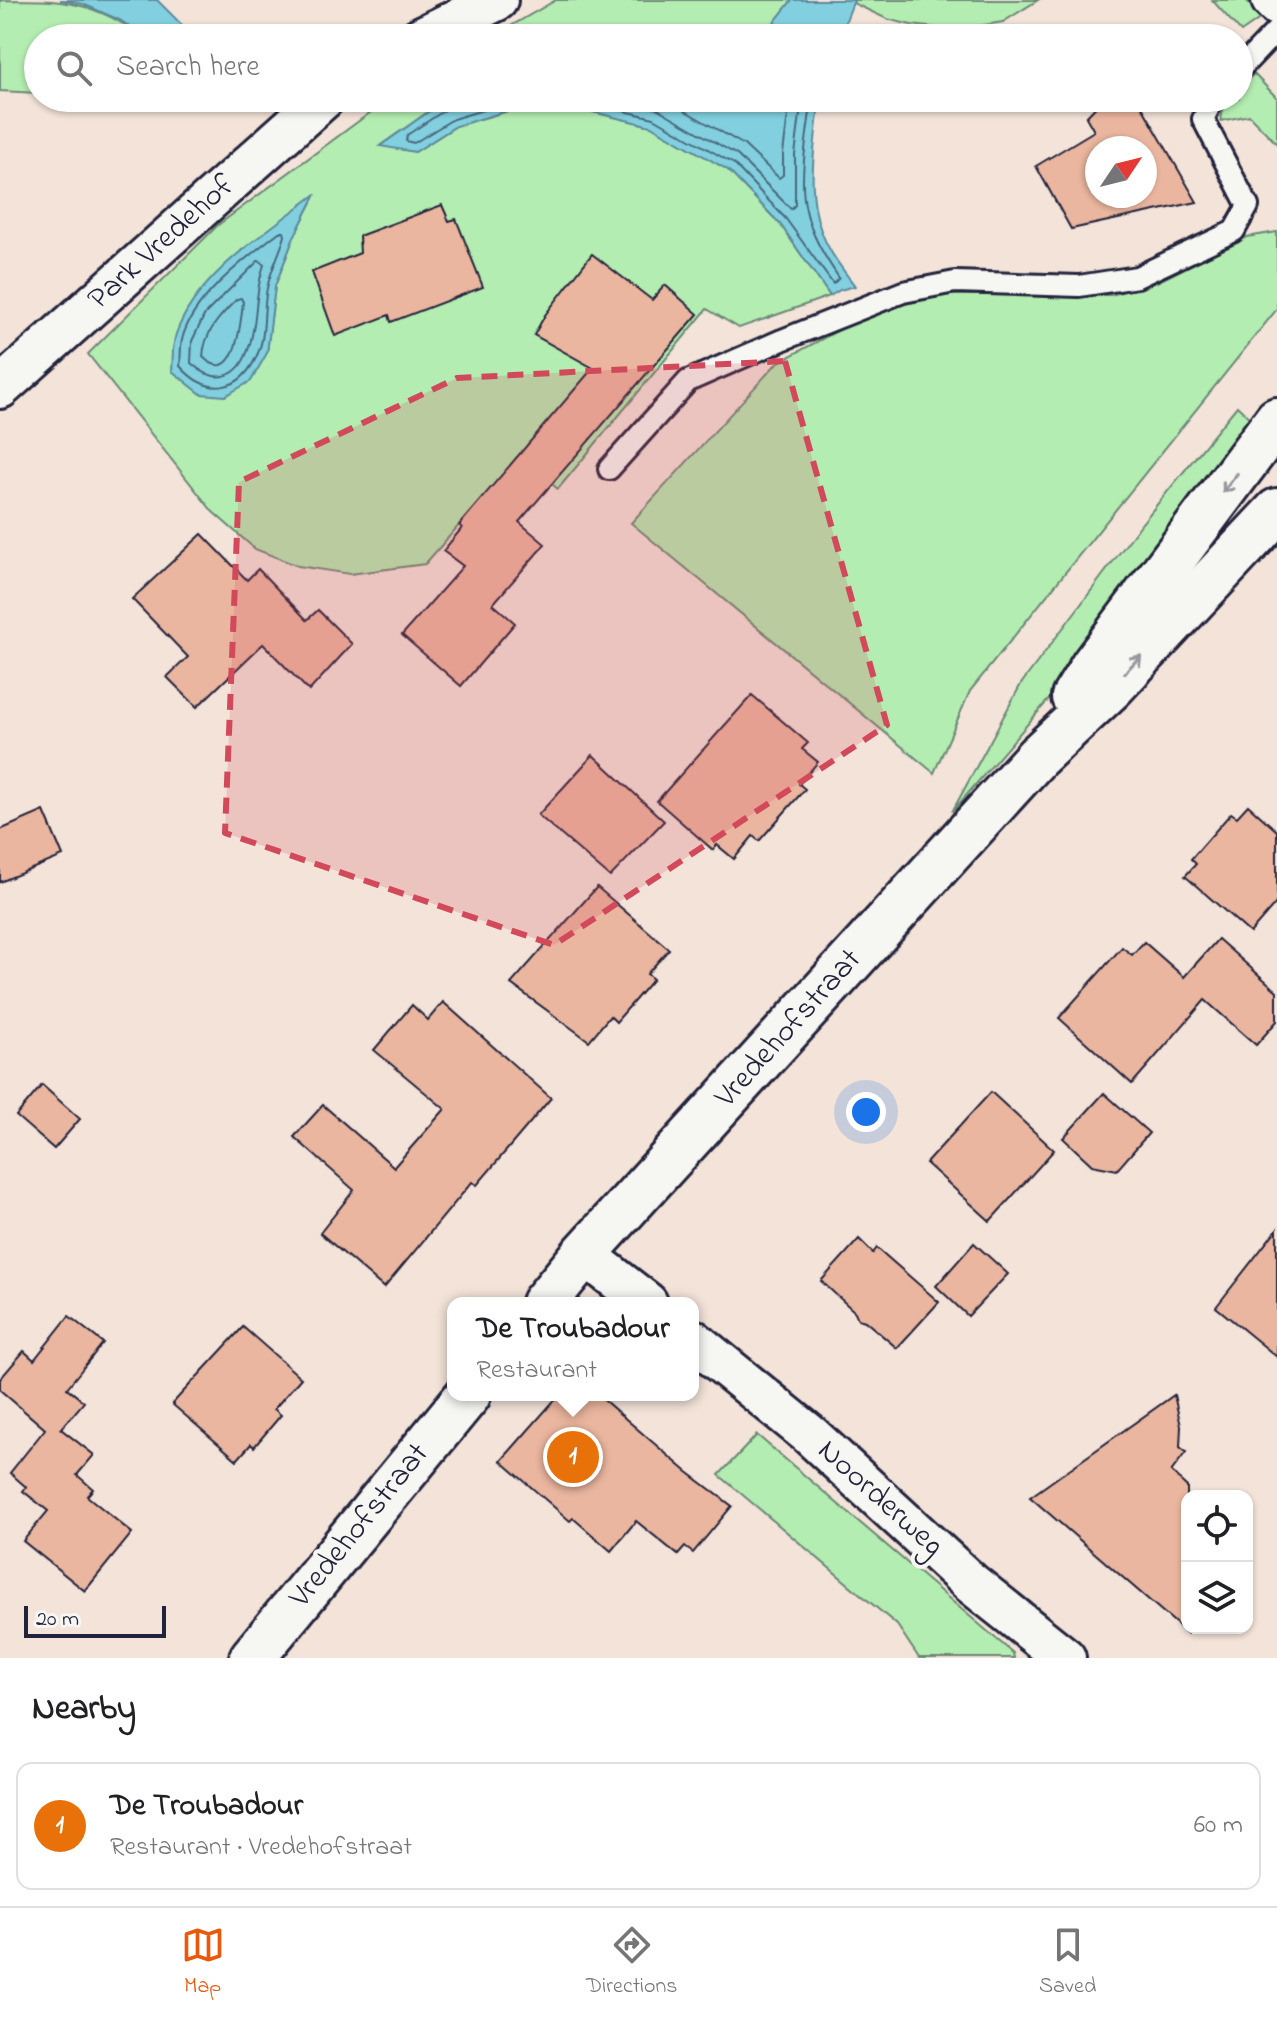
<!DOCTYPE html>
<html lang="en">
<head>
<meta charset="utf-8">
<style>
	body { margin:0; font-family:"Indie Flower",sans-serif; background:#f6f6f6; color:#202124 }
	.controls { position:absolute; right:24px; bottom:24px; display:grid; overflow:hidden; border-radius:16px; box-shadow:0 2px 6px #0004 }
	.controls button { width:72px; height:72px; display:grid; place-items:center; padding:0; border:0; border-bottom:2px solid #e0e0e0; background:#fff; color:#202124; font:40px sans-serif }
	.compass { position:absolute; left:1085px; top:136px; width:72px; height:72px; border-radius:50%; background:#fff; box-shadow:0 2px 6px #0004; rotate:55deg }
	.scale { position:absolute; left:24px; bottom:20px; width:142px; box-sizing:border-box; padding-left:8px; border:4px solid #22223b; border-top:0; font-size:22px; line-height:28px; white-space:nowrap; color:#22223b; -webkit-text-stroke:6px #f6f6f2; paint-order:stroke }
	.you { position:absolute; left:866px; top:1112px; width:28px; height:28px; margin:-20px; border:6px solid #fff; border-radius:50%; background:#1a73e8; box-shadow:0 0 0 12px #1a73e833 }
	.badge { display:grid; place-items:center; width:52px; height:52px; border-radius:50%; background:#ea580c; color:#fff; font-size:26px; font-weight:700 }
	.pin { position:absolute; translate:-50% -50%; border:4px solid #fff; box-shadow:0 2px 8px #0006 }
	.popup { position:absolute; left:447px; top:1297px; width:252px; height:104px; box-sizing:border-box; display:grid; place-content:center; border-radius:16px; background:#fff; filter:drop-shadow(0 2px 6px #0005); font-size:26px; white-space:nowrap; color:#757577 }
	.popup b { font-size:30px; color:#202124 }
	.popup::after { content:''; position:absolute; left:50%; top:100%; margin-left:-16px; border:16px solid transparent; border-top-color:#fff }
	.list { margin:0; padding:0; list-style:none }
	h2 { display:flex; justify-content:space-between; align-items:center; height:104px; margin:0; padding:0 32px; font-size:34px }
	h2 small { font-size:26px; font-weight:400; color:#757577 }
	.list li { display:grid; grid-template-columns:52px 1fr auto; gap:24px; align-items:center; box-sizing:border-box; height:128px; margin:0 16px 16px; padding:0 16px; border:2px solid #e0e0e0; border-radius:16px }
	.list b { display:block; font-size:30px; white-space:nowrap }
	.list p { margin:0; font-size:26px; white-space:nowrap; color:#757577 }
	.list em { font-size:26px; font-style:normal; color:#757577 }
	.icon { flex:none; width:44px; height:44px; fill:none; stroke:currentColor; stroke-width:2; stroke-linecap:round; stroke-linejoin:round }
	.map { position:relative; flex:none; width:1277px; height:1658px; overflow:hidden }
	.search { position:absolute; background:#fff; box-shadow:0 2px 6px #0004; left:24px; right:24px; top:24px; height:88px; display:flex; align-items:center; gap:20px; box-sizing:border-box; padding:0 28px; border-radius:44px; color:#757577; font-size:30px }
	.sheet { height:248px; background:#fff }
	nav { display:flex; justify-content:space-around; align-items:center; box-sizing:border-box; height:112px; border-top:2px solid #e0e0e0; background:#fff; font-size:22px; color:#757577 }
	nav a { display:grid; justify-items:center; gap:4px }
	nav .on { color:#ea580c }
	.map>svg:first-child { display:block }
</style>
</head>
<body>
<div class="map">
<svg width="1277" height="1658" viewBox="0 0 1277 1658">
	<rect width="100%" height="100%" fill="#f3e3d9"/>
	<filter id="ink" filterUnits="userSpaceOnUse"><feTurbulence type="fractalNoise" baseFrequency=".0125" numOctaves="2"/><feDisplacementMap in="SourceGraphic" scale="16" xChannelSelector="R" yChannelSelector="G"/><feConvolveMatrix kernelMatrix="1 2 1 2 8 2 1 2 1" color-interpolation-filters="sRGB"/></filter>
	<g filter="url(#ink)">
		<g fill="#b4edb1" stroke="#6b8876" stroke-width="2" fill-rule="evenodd">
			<path d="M0 0C63 0 92 0 145 38H38V93L0 91Z"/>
			<path d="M556 0H792L762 38H490Z"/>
			<path d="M854 0H1038L1003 22 954 30 911 25 887 19 853 3Z"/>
			<path d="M1212 0H1246L1261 18 1241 32Z"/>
			<path d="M1254 74 1277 98V144L1249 115 1221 121 1224 102 1229 98H1239V88Z"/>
			<path d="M390 98H448L381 145 415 152 456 126 521 107 589 111 652 126 728 170 780 224 830 296 739 328 707 309 558 489 519 457 425 564 350 574 298 566 255 549 213 512 88 354 218 225ZM315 196 294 237 275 286 267 353 241 251Z"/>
			<path d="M1277 232V309L970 691 934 773 631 523 777 363 839 330 855 315 945 295H1111L1157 282 1247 237Z"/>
			<path d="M1237 406 1256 424 1050 698 952 812 1021 684 1142 523Z"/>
			<path d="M757 1435 1013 1653 1014 1658H919L897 1625 719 1475Z"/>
		</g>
		<g fill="#82d0df" stroke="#5c8a9d" stroke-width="2">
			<path d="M60 0H157L188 31 191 38H145L120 20 83 4Z"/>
			<path d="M792 0H854L839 38H762Z"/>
			<path d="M448 98H820C814 149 803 204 830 250 837 263 847 275 855 286L840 290 830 296 780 224 728 170 651 126 589 111 521 107 456 126 415 152 380 146Z"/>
			<path d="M316 194 294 237 275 286 267 353 251 381 225 396 201 394 172 371C173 359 172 345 176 334 197 274 268 231 316 194Z"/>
		</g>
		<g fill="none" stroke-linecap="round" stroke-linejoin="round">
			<g stroke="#48687d" stroke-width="2">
				<path d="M451 98 448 108 407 135 406 141 414 143 453 119 520 99 590 103 654 118 734 164 786 219 833 284 839 278C825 257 811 235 806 210 798 179 808 130 812 98"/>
				<path d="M613 98 658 109 737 155 791 209 795 205V155L802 98"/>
				<path d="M663 98 744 145 779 178 783 175V154L790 98"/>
				<path d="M279 232H284L285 236C280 252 272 268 268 284 262 305 267 332 258 353 242 392 208 398 180 366 181 358 180 349 182 340 191 299 247 257 279 232Z"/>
				<path d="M259 260 264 265C254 292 258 321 249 347 239 380 215 385 191 363L192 341 205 314Z"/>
				<path d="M241 298 243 302C241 320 236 389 203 357 204 332 220 316 237 299Z"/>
			</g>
		</g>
		<g fill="#ebb69f" stroke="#22223b" stroke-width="2" fill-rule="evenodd">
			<path d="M1104 98H1137L1197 202 1071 229 1036 166 1094 131 1086 117ZM1097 148H1145V196H1097Z"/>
			<path d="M442 205 449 221 456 219 483 287 391 322 389 315 335 336 312 272 360 253 359 236Z"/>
			<path d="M592 254 652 300 665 285 698 314 519 522 545 544 493 604 515 623 461 686 402 635 463 566 443 551 462 528 459 525 593 368 534 335 545 315Z"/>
			<path d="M202 534 247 580 258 569 307 620 318 610 352 644 309 691 263 644 197 707 167 677 188 657 132 599Z"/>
			<path d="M752 695 808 743 802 749 818 762 799 784 805 789 759 841 753 836 734 859 717 845 713 850 657 801Z"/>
			<path d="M593 755 664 821 610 877 538 815Z"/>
			<path d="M1248 805 1277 831V902L1250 933 1185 876 1196 864 1191 859 1231 813 1237 817Z"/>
			<path d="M44 811 63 856 0 882V830Z"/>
			<path d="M597 887 669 949 647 974 653 979 635 1000 616 1022 610 1016 589 1041 511 984Z"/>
			<path d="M1218 939 1277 991V1021L1256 1045 1205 1000 1132 1084 1059 1018 1122 947 1132 955 1144 942 1184 977Z"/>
			<path d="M443 1002 551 1098 477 1185 472 1182 384 1288 320 1233 354 1190 294 1137 323 1105 394 1167 445 1109 374 1050 412 1005 428 1020Z"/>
			<path d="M42 1085 80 1119 54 1149 16 1116Z"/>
			<path d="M991 1092 1054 1150 990 1221 926 1163Z"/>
			<path d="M1104 1093 1149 1133 1117 1170 1092 1165 1063 1138Z"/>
			<path d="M1277 1229V1357L1216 1307Z"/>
			<path d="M859 1239 873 1253 877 1248 939 1302 897 1348 865 1321 858 1319 855 1312 821 1281Z"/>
			<path d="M974 1243 1008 1274 968 1316 936 1286Z"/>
			<path d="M69 1316 103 1343 67 1388 84 1402 61 1429 94 1455 77 1475 93 1489 87 1496 132 1533 85 1591 23 1541 48 1511 23 1491 26 1487 10 1473 45 1429 0 1390V1379L24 1351 34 1360Z"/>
			<path d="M243 1327 301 1378 274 1409 281 1415 254 1447 251 1444 237 1460 172 1404Z"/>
			<path d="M559 1395H598L686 1471 732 1506 693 1553 685 1547 678 1555 636 1521 611 1551 573 1518 570 1521 501 1461Z"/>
			<path d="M1174 1395 1181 1426 1180 1447 1186 1452 1171 1472 1187 1487V1633L1030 1497Z"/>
		</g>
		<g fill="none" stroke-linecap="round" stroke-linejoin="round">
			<defs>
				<g id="service">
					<path d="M1239 70 1277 30"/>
					<path d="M609 469 688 381 782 340 903 292 955 282 1079 286 1137 277 1234 231 1248 206 1203 119 1214 98"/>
				</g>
				<g id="minor">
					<path d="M1272 0 1277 5"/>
					<path d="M420 38 497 0"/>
					<path d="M0 388 324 98"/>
					<path d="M584 1254 647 1303"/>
					<path d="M693 1340 810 1435 971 1583 1065 1658"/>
				</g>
				<g id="secondary">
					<path d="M1074 697 1093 666 1277 420"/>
					<path d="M544 1303 584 1254 1037 757 1112 687 1277 511"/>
					<path d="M252 1658 468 1395"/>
				</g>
			</defs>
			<use href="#service" stroke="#22223b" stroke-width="26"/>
			<use href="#minor" stroke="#22223b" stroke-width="46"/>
			<use href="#secondary" stroke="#22223b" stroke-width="50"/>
			<use href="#service" stroke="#f6f6f2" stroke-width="20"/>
			<use href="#minor" stroke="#f6f6f2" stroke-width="40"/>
			<use href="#secondary" stroke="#f6f6f2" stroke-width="44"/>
		</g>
		<defs><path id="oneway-shaft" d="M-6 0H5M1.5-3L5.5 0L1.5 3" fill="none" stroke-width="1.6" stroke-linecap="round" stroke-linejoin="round" transform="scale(2)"/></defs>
		<g stroke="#9797a0">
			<use href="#oneway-shaft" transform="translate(1230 483) rotate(127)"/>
			<use href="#oneway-shaft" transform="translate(1133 664) rotate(-47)"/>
		</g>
	</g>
	<path fill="#d1495b" fill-opacity="0.2" stroke="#d1495b" stroke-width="6" stroke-dasharray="16 10" stroke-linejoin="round" d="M785 361 887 725 554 945 225 833 239 482 457 378Z"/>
	<g text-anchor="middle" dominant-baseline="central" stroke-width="8" stroke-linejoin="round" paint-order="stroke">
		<g font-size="32" fill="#22223b" stroke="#f6f6f2">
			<text transform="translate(162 243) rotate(-42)">Park Vredehof</text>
			<text transform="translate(789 1029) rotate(-48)">Vredehofstraat</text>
			<text transform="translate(880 1499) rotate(42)">Noorderweg</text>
			<text transform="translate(360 1526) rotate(-51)">Vredehofstraat</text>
		</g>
	</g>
</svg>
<div class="controls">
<button><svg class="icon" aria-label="locate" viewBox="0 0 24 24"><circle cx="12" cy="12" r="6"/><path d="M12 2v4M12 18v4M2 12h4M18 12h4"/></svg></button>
<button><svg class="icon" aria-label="layers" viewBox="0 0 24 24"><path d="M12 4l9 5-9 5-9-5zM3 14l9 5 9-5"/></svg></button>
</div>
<svg class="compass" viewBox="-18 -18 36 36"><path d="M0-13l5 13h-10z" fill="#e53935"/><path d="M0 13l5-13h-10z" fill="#757577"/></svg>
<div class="scale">20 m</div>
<div class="you"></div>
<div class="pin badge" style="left:573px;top:1457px;background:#e8710a">1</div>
<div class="popup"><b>De Troubadour</b>Restaurant</div>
<div class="search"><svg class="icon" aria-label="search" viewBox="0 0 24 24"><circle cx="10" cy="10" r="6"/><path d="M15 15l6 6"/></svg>Search here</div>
</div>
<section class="sheet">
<h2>Nearby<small></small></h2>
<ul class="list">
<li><span class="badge" style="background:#e8710a">1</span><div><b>De Troubadour</b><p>Restaurant · Vredehofstraat</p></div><em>60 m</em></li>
</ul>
</section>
<nav>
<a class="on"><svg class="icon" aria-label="map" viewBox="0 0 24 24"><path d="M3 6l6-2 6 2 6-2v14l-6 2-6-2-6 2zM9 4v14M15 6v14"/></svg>Map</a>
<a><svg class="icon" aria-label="directions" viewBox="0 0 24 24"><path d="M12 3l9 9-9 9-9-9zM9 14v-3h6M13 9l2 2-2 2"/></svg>Directions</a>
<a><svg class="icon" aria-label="saved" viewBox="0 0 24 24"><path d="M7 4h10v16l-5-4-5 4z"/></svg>Saved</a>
</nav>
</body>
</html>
